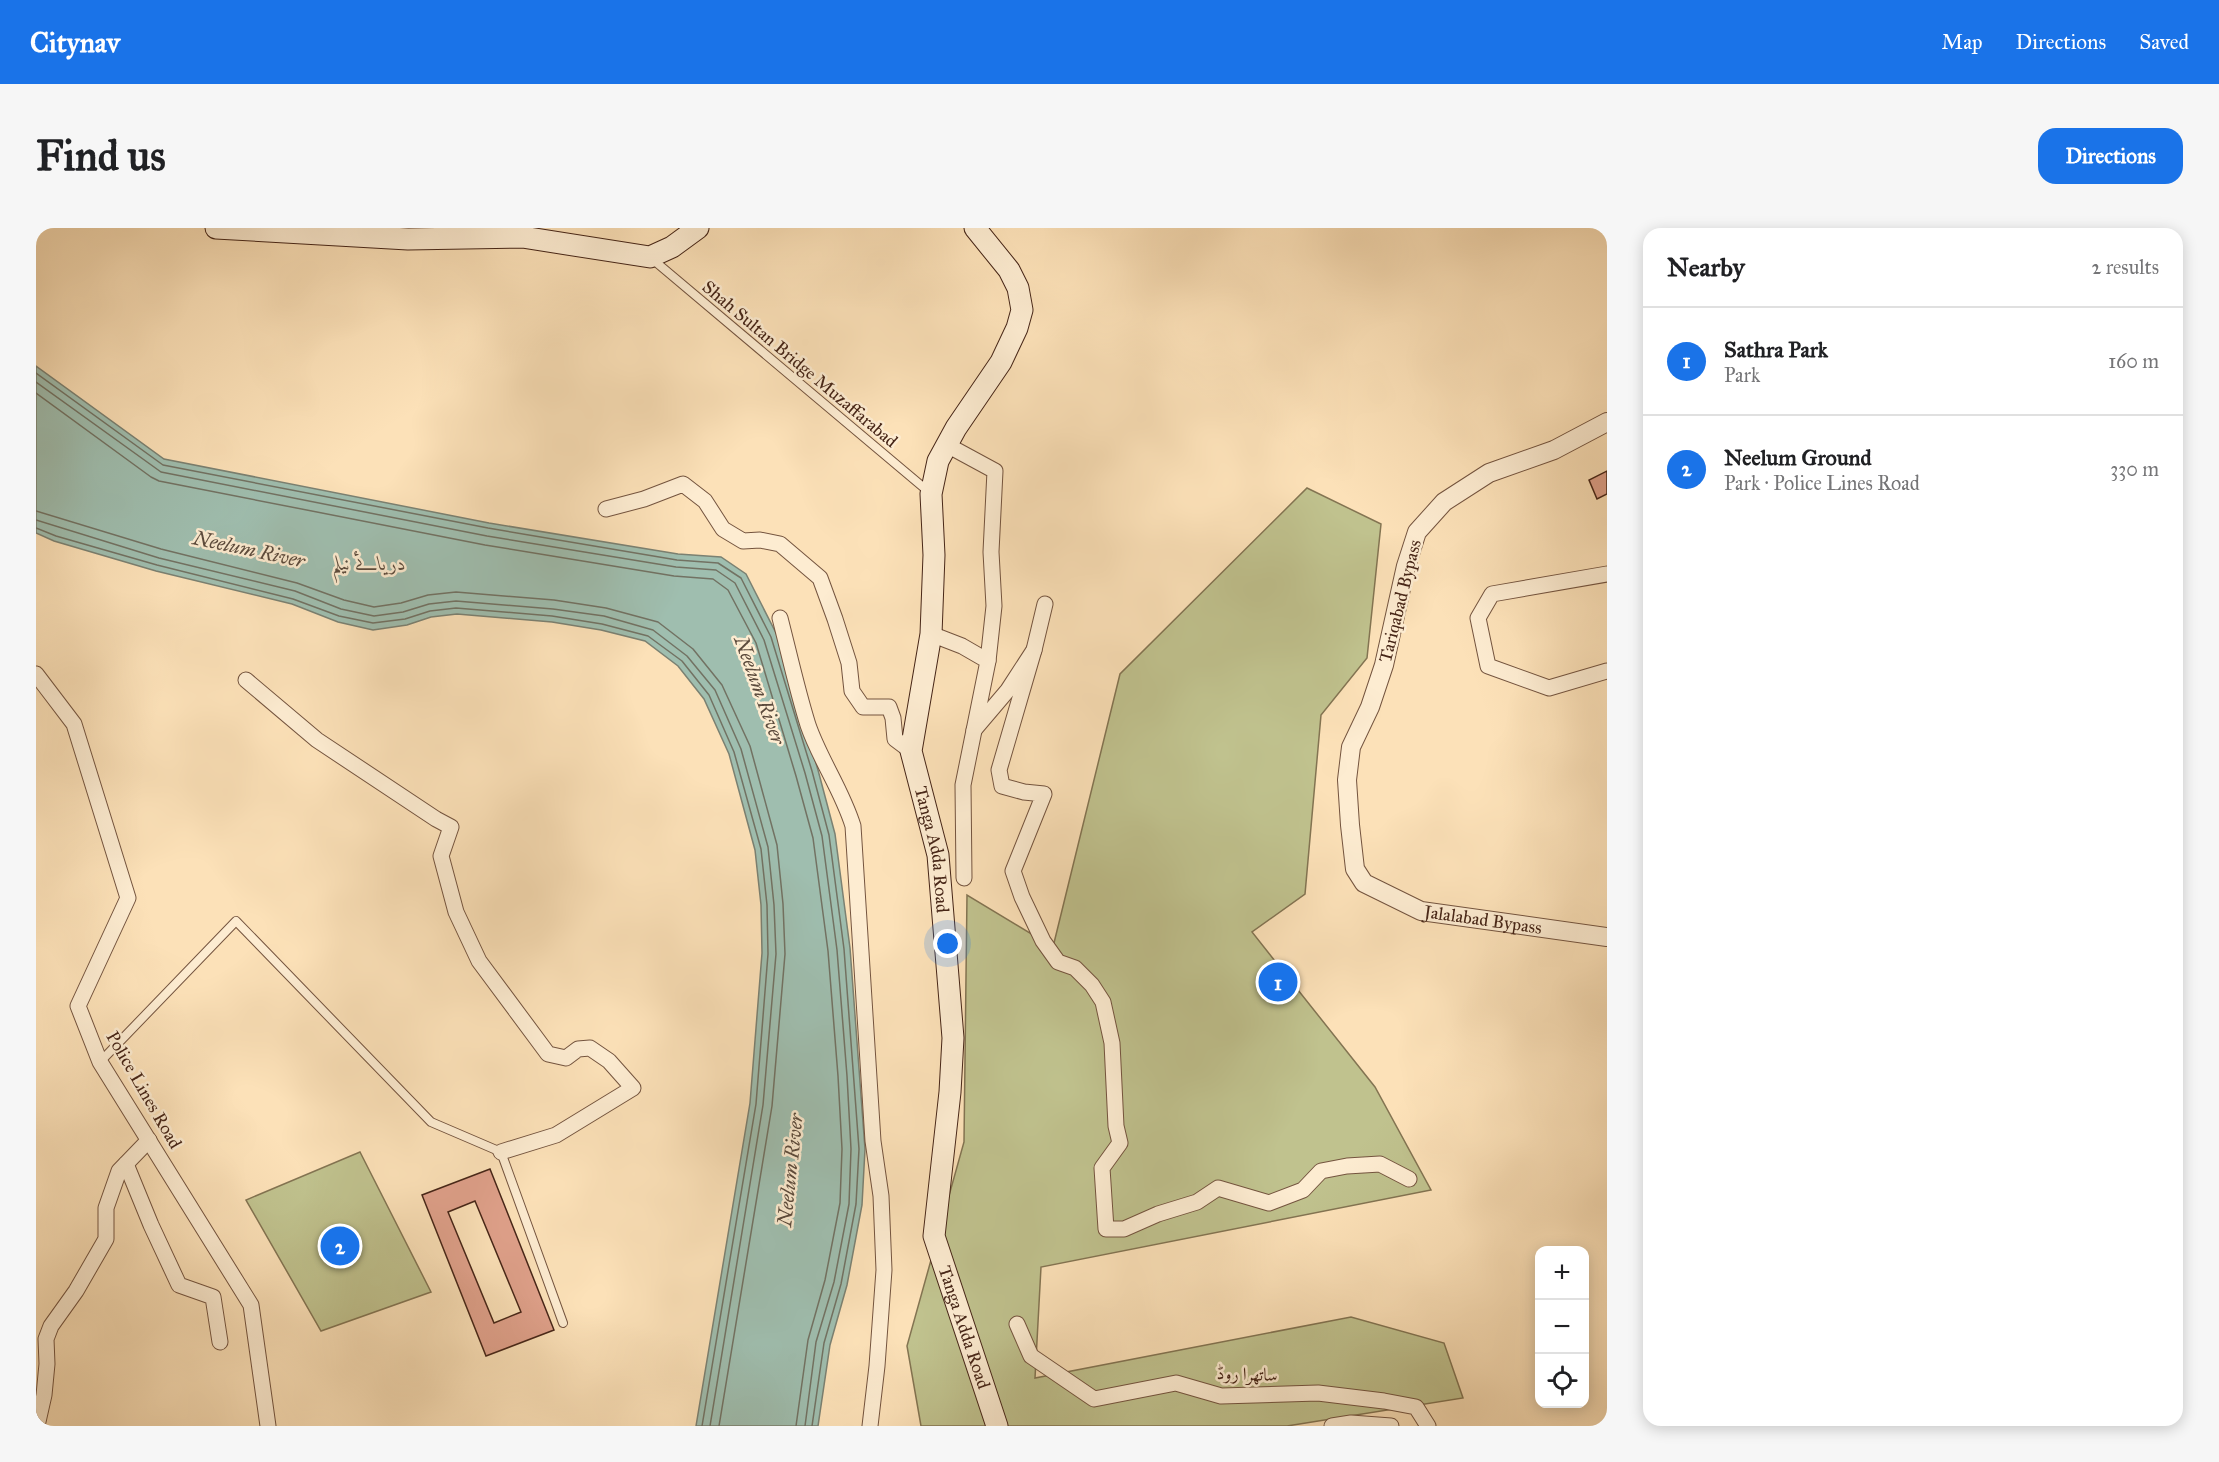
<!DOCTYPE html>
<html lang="en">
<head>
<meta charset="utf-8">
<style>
	body { margin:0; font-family:"IM FELL Great Primer",Amiri,serif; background:#f6f6f6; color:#202124 }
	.controls { position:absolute; right:18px; bottom:18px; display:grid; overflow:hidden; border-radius:12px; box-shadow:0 3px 15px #0003 }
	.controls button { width:54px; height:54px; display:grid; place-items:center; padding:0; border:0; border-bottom:2px solid #e0e0e0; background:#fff; color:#202124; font:30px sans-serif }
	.you { position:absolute; left:912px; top:716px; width:21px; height:21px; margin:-15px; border:4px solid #fff; border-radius:50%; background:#1a73e8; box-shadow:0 0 0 9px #1a73e833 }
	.badge { display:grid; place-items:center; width:39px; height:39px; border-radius:50%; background:#1a73e8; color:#fff; font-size:20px; font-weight:700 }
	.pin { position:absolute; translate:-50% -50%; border:3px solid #fff; box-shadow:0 2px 6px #0006 }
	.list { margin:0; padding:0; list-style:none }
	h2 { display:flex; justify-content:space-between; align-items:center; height:78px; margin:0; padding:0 24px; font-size:26px }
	h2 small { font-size:20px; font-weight:400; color:#757577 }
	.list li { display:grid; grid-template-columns:39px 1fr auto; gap:18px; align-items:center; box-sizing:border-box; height:108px; padding:0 24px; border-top:2px solid #e0e0e0 }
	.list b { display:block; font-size:22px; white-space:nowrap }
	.list p { margin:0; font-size:20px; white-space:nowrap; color:#757577 }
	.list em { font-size:20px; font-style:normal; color:#757577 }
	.icon { flex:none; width:33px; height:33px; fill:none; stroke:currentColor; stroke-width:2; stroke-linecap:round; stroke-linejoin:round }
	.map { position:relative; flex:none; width:1571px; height:1198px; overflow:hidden; border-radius:18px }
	header { display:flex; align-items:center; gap:36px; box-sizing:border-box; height:84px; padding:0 30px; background:#1a73e8; color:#fff }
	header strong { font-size:28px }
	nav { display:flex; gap:33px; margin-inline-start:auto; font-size:21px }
	.intro { display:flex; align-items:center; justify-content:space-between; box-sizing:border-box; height:144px; padding:0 36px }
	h1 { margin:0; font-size:42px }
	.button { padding:15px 27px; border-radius:18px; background:#1a73e8; color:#fff; font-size:21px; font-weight:700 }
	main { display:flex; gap:36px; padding:0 36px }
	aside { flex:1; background:#fff; border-radius:18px; box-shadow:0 3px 15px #0003 }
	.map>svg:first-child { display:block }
</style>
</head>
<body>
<header>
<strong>Citynav</strong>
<nav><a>Map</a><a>Directions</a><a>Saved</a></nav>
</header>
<div class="intro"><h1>Find us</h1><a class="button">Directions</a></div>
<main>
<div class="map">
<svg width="1571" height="1198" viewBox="0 0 1571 1198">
	<rect width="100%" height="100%" fill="#fce1b8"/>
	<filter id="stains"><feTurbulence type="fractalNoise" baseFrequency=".00333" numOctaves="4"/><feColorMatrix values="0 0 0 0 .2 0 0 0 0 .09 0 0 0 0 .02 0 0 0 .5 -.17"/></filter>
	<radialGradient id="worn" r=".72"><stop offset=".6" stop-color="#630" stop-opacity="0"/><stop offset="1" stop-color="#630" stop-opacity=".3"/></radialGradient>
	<g fill="#c0c28e" stroke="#837452" stroke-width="1.5">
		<path d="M1271 260 1345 296 1331 430 1285 487 1269 666 1216 704 1339 859 1395 962 1005 1039 999 1150 1315 1089 1408 1115 1427 1170 1251 1198H885L871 1118 928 914 931 667 1017 719 1084 446Z"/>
		<path d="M324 924 395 1064 285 1103 210 972Z"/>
	</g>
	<path fill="#9fbeaf" stroke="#7b8172" stroke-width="1.5" d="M0 138 128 231 453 295 642 326 685 329 710 346 741 407 782 542 799 606 814 720 829 921 826 977 811 1057 794 1117 782 1198H660L714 875 726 725 725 677 719 622 693 526 668 471 642 438 609 413 565 402 516 394 421 386 395 389 371 397 337 402 302 394 256 376 120 343 18 313 0 305Z"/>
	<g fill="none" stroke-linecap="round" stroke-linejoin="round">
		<g stroke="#727263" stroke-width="1.5">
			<path d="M0 145 127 237 452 300 641 332 682 335 705 350 735 409 776 543 793 607 808 721 823 921 820 976 805 1056 788 1115 776 1198"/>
			<path d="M0 154 125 244 451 308 640 339 680 342 699 355 728 412 769 545 786 608 801 722 811 848 815 921 813 976 798 1054 780 1114 769 1198"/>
			<path d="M0 165 115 249 123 253 449 317 638 348 677 351 692 362 720 415 760 548 777 610 792 723 802 848 806 921 804 975 789 1052 772 1112 760 1198"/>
			<path d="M0 283 125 321 261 355 308 372 338 379 365 375 392 367 420 364 518 372 570 380 622 394 657 421 686 457 714 518 741 617 747 676 749 726 736 878 683 1198"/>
			<path d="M0 292 123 330 259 363 305 381 338 388 367 384 393 376 420 373 517 381 568 388 617 402 651 428 679 462 705 521 732 619 738 677 740 726 727 877 674 1198"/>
			<path d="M0 300 20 308 121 337 257 371 303 388 337 395 369 391 394 383 420 380 516 388 566 396 612 408 646 433 673 467 698 524 725 621 731 677 732 726 720 876 666 1198"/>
		</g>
	</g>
	<g fill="#e0a18b" stroke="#462517" stroke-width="1.5" fill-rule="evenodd">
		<path d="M1571 243V266L1561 271 1553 252Z"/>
		<path d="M454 941 518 1102 450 1128 386 967ZM439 973 485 1084 458 1095 412 984Z"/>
	</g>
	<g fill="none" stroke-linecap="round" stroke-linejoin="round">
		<defs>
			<g id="service">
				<path d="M615 30 893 264"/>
				<path d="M64 834 200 693 395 894 465 924 527 1095"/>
			</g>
			<g id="minor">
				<path d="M911 217 959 243 955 324 958 378 952 433"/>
				<path d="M570 281 608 271 647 256 669 273 687 301 707 313 724 312 744 316 784 350 799 391 813 435 816 463 827 479H853L857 490 859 511 875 523"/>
				<path d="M1571 346 1456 366 1442 390 1452 438 1513 460 1571 443"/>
				<path d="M744 390C753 425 761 462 772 497 784 532 806 562 817 598L837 913 845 968 848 1042 841 1138 834 1198"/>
				<path d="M895 406 926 418 952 433 927 557 928 650"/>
				<path d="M998 422 963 542 966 558 988 564 1008 566 977 643 986 669 1007 713 1022 734 1039 740 1056 757 1067 774 1076 815 1080 898 1084 915 1066 940 1070 1001H1088L1122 986 1161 974 1182 960 1233 975 1267 962 1285 943 1311 938 1344 936 1373 951"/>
				<path d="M0 446 38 496 92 670 42 778 64 834 215 1077 232 1198"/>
				<path d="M210 452 281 512 400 591 415 599 405 628 420 684 443 733 512 826 530 830 542 821 554 820 573 833 597 860 520 907 465 924"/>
				<path d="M938 502 972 462 998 422 1009 376"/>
				<path d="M90 936 115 997 143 1057 177 1069 184 1114"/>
				<path d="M981 1096 995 1128 1058 1171 1140 1155 1185 1168 1282 1165 1348 1173 1380 1179 1392 1198"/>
				<path d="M1 1198 8 1167 11 1136 10 1111 15 1098 40 1063 70 1011V980L83 943 113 912"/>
				<path d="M1296 1198 1315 1195 1355 1198"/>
			</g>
			<g id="tertiary">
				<path id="s1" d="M1571 194 1518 222 1453 245 1408 274 1381 304 1370 338 1348 437 1334 479 1315 519 1311 552 1314 597 1319 641 1328 655 1385 683 1571 709"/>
			</g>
			<g id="secondary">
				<path d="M180 0 372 11 486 9 614 29 636 19 662 0"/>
				<path id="s2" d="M939 0 973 42 982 60 986 82 981 100 965 134 920 200 902 233 895 266 898 327 895 406 875 523 902 627 917 810 914 864 898 1008 961 1198"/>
			</g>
		</defs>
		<use href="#service" stroke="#74543f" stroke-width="10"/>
		<use href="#minor" stroke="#74543f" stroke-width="17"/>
		<use href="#tertiary" stroke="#74543f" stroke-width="20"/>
		<use href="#secondary" stroke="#462517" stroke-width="23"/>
		<use href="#service" stroke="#fdecd1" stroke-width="8"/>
		<use href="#minor" stroke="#fdecd1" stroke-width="15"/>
		<use href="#tertiary" stroke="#fdecd1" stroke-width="18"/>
		<use href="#secondary" stroke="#fdecd1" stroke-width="21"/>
	</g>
	<g text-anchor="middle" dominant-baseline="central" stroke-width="5" stroke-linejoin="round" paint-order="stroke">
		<g font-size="18" fill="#462517" stroke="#fdecd1">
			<text transform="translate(764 136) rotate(40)">Shah Sultan Bridge Muzaffarabad</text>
			<text transform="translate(1364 373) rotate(-76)">Tariqabad Bypass</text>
			<text stroke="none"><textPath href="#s2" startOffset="664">Tanga Adda Road</textPath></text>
			<text stroke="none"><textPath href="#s1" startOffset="714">Jalalabad Bypass</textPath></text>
			<text transform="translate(108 862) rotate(60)">Police Lines Road</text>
			<text stroke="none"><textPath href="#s2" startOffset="1149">Tanga Adda Road</textPath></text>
			<text transform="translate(1211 1146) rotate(2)">ساتھرا روڈ</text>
		</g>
		<g font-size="20" font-style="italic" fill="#5c4b3d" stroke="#fdecd1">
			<text transform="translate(213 321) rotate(12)">Neelum River</text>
			<text x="333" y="335">دریائے نیلم</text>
			<text transform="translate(724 462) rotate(70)">Neelum River</text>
			<text transform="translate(754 942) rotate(-84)">Neelum River</text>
		</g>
	</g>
	<rect width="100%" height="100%" filter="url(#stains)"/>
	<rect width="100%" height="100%" fill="url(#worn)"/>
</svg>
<div class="controls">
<button>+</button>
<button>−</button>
<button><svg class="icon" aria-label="locate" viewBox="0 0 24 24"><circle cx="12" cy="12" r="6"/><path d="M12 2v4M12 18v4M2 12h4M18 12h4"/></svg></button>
</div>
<div class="you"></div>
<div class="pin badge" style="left:1242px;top:754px">1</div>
<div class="pin badge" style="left:304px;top:1018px">2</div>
</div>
<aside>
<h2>Nearby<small>2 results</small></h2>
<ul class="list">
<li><span class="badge">1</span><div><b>Sathra Park</b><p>Park</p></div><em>160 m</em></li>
<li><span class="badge">2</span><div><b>Neelum Ground</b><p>Park · Police Lines Road</p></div><em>330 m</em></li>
</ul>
</aside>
</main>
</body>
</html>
